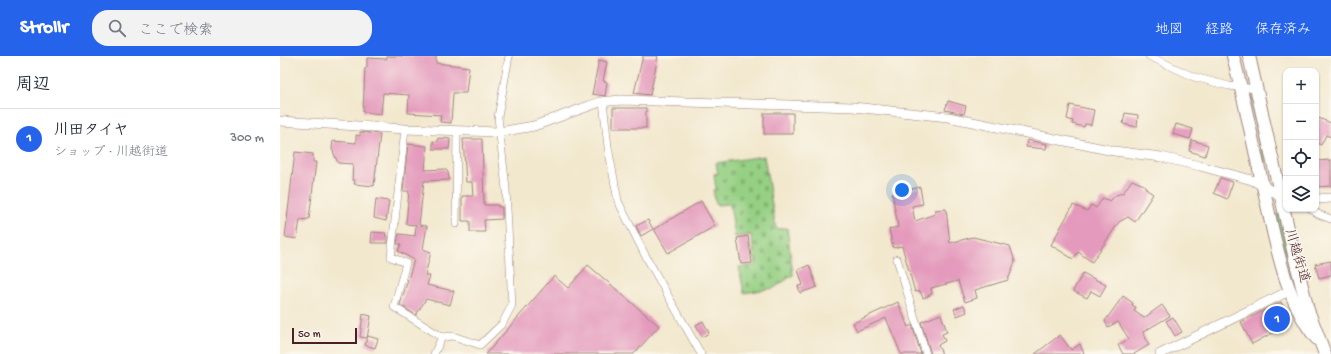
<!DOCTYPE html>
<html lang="ja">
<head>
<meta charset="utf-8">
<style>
	body { margin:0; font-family:"Gochi Hand","Klee One",sans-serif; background:#f2f2f3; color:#1f2937 }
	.controls { position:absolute; right:12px; top:12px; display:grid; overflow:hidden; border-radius:8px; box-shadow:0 1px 3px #0004 }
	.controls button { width:36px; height:36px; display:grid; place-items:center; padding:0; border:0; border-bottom:1px solid #e0e1e3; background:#fff; color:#1f2937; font:20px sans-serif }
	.scale { position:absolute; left:12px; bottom:10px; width:65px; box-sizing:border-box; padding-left:4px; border:2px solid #4a1f2b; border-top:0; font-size:11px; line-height:14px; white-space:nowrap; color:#4a1f2b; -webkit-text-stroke:3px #fbf7ec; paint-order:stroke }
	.you { position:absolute; left:622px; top:134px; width:14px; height:14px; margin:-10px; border:3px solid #fff; border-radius:50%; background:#1a73e8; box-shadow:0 0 0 6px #1a73e833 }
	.badge { display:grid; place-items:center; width:26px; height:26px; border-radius:50%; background:#2563eb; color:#fff; font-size:13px; font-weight:700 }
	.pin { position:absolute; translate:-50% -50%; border:2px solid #fff; box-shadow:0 1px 4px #0006 }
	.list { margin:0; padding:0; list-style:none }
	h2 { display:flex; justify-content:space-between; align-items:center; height:52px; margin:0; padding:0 16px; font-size:17px }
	h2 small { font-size:13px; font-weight:400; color:#747a83 }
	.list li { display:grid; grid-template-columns:26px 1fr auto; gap:12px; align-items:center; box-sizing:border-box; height:60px; padding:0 16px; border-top:1px solid #e0e1e3 }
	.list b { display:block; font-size:15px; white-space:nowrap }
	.list p { margin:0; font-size:13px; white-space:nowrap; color:#747a83 }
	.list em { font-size:13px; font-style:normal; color:#747a83 }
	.icon { flex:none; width:22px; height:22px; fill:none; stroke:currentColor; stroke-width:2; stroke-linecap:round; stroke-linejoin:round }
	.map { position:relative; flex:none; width:1051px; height:298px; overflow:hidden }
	header { display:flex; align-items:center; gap:24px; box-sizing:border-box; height:56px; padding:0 20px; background:#2563eb; color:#fff }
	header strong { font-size:19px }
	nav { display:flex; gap:22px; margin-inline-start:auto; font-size:14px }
	.search { width:280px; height:36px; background:#f2f2f3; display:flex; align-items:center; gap:10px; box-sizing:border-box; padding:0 14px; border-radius:16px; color:#747a83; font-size:15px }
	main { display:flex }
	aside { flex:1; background:#fff }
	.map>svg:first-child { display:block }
</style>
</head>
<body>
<header>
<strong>Strollr</strong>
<div class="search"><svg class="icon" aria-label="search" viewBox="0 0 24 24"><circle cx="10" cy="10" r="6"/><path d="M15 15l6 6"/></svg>ここで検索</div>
<nav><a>地図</a><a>経路</a><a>保存済み</a></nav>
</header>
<main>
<aside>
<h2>周辺<small></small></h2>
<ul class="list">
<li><span class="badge">1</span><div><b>川田タイヤ</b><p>ショップ · 川越街道</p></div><em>300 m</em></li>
</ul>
</aside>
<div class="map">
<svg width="1051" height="298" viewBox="0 0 1051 298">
	<defs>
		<pattern id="forest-firs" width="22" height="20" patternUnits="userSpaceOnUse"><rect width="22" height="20" fill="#78b272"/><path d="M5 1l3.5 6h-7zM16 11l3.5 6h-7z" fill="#64905e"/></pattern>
		<pattern id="cemetery-stones" width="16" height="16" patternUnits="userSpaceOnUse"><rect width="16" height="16" fill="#96d084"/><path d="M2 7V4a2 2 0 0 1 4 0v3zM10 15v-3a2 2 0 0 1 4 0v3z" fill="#83b272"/></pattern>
	</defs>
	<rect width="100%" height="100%" fill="#fbf7ec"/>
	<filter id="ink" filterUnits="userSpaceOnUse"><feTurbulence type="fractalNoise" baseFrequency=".025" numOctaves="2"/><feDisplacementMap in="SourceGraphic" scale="8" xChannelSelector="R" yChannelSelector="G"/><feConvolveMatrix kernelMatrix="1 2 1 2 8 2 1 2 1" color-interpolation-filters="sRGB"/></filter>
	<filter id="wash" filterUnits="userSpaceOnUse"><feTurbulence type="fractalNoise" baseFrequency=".012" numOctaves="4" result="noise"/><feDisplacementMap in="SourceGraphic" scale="16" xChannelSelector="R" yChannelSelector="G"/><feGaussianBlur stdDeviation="0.9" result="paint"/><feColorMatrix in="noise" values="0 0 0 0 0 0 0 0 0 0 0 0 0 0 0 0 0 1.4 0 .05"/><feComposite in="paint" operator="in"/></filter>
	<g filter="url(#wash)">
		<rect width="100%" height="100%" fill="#f2e8ce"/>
		<g fill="url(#forest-firs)" stroke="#61684e">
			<path d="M970 35 972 36 986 103 985 107H983L968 36Z"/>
			<path d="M997 158 1001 159 1022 247 1018 244 995 162Z"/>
		</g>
		<path fill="url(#cemetery-stones)" stroke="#707858" d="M484 100 496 173 507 172 513 219 494 232 464 237 459 211 476 209 471 179 455 181 450 148 436 149 433 134 436 133 434 118 438 117 436 107Z"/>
		<g id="blocks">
			<g fill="#e49abc">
				<path d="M107 0H156V7L189 11 186 37H173L171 67 160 66 161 59 128 57 129 39 103 37 101 58 83 56 85 12H87V2L107 3Z"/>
				<path d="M363 0H378L370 39 354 37Z"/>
				<path d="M319 4 327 6 323 25 327 26 325 40 312 38Z"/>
				<path d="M668 45 686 50 684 58 665 54Z"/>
				<path d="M790 49 814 54 811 69 805 68 804 71 792 68 793 65 787 63Z"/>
				<rect x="333" y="52" width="33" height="20"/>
				<rect x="484" y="57" width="29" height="21"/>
				<path d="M845 57 858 59 857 71 843 68Z"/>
				<path d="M1036 61 1051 67V81L1046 79 1041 89 1036 87Z"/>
				<path d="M896 68 913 73 910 83 893 78Z"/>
				<path d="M80 76 100 78 94 130 74 128 75 124H72L73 108 58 107 52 93 53 85 76 87V79L80 80Z"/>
				<path d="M158 82 170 83 169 93H153V85L157 86Z"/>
				<path d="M183 83H202L204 149H218V151H222V163L204 164 205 176H190V165H182V140H193L192 126H186Z"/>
				<path d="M747 84 767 88 766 93 746 91Z"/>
				<path d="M912 84 928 89 925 100 909 95Z"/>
				<path d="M128 88 147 90 145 114 165 113 168 116 169 124 144 125 139 169 147 170 143 193 151 196 145 219 150 220 147 229 174 235 170 249 146 243 136 259 120 249 134 204 118 195 121 188H117L118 181 119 178 135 180 136 169 126 168 129 135H123Z"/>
				<path d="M15 96 33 98V106H36L29 163 20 164 17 183 5 181Z"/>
				<path d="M1051 104V130L1036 131V105Z"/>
				<path d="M940 122 953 126 947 143 934 137Z"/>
				<path d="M852 124 864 129 867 134 873 138 855 166 848 161 839 166 812 206 798 196 793 203 771 189 793 149 807 155 811 149 816 152 823 142 830 145 836 139 843 137Z"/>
				<path d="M640 131 643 148 632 150 635 165 655 158V154L666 153 670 187 693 181 730 190 735 206 728 224 695 234 697 242 685 246 678 225 651 232 652 238 643 242 640 235 635 236 622 190 613 192 609 173 618 171 612 137Z"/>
				<path d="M96 143 109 145 106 165 94 162Z"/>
				<path d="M421 145 435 170 388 197 374 173Z"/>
				<path d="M368 164 373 173 361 180 356 170Z"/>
				<path d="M92 176 106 177 105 180H108V187H91Z"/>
				<path d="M468 180 472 207 461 208 457 182Z"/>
				<path d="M1051 205V219L1039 222 1035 208Z"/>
				<path d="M308 209 379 270 354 298H206L274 220 288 232Z"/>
				<path d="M529 209 537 231 520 237 518 230 523 229 518 214Z"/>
				<path d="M803 217 826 229 820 240 811 235 807 242 793 235Z"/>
				<path d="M843 240 853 247 852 249 856 251 854 255 864 262 882 249 890 260 863 276 869 289 854 298H843L838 289 849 283 838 266 828 271 825 265Z"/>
				<path d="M618 246 628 271 632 269 641 298H621L606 262 577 275 573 267Z"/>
				<path d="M1001 246 1011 267 972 288 961 266Z"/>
				<path d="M684 249 687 256 677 260 674 253Z"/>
				<path d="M83 258 91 260 87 282 80 281Z"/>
				<path d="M661 258 667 276 662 278 665 285 658 289 662 298H651L641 266Z"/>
				<path d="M893 261 902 276 895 280 886 265Z"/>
				<path d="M423 265 429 277 422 281 416 269Z"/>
				<path d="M780 279 791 294 800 288 804 298H755Z"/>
				<path d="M88 280 98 283 95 292 85 289Z"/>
			</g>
		</g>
	</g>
	<g filter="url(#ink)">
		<use href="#blocks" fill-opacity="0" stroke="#9e847c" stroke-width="1"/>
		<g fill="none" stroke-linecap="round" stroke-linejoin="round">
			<defs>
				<g id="minor">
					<path d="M869 0 914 21 949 30 977 33"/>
					<path d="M323 45 328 91 338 145 364 197 421 298"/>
					<path d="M125 73 111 201 126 207 114 251 162 281 173 280 200 289 222 268 232 249 226 133 218 61 229 0"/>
					<path d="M1031 153 1038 158 1051 163"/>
					<path d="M176 168 177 75"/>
					<path d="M617 203 646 298"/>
					<path d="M154 298 162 281"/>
				</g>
				<g id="tertiary">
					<path d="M0 65 125 73 219 76 254 70 320 46 341 44 573 51 668 61 834 95 881 101 920 110 972 124 1003 141"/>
					<path d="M1036 143 1051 142"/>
					<path d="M880 298 1011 234"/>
				</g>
				<g id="trunk">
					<path d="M953 0C965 46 974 93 985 139 995 185 1006 247 1037 283"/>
					<path d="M969 0 1015 203 1028 254 1045 298"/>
				</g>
			</defs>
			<use href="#minor" stroke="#9e847c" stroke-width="8"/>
			<use href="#tertiary" stroke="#9e847c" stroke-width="10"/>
			<use href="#trunk" stroke="#9e847c" stroke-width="14"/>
			<use href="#minor" stroke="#fff" stroke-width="7"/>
			<use href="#tertiary" stroke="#fff" stroke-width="9"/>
			<use href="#trunk" stroke="#fff" stroke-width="12"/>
		</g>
	</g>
	<g text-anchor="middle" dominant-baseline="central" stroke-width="3" stroke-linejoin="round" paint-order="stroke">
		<g font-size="14" fill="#4a1f2b" stroke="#fbf7ec">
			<text transform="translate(1016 200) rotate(73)">川越街道</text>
		</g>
	</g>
</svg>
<div class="controls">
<button>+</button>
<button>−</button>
<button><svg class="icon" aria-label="locate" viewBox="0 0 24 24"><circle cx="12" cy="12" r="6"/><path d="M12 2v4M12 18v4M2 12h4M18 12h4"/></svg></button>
<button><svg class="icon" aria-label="layers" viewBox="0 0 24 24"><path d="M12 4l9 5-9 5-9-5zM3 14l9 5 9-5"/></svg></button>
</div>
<div class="scale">50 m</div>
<div class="you"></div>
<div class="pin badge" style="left:997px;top:263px">1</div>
</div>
</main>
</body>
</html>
